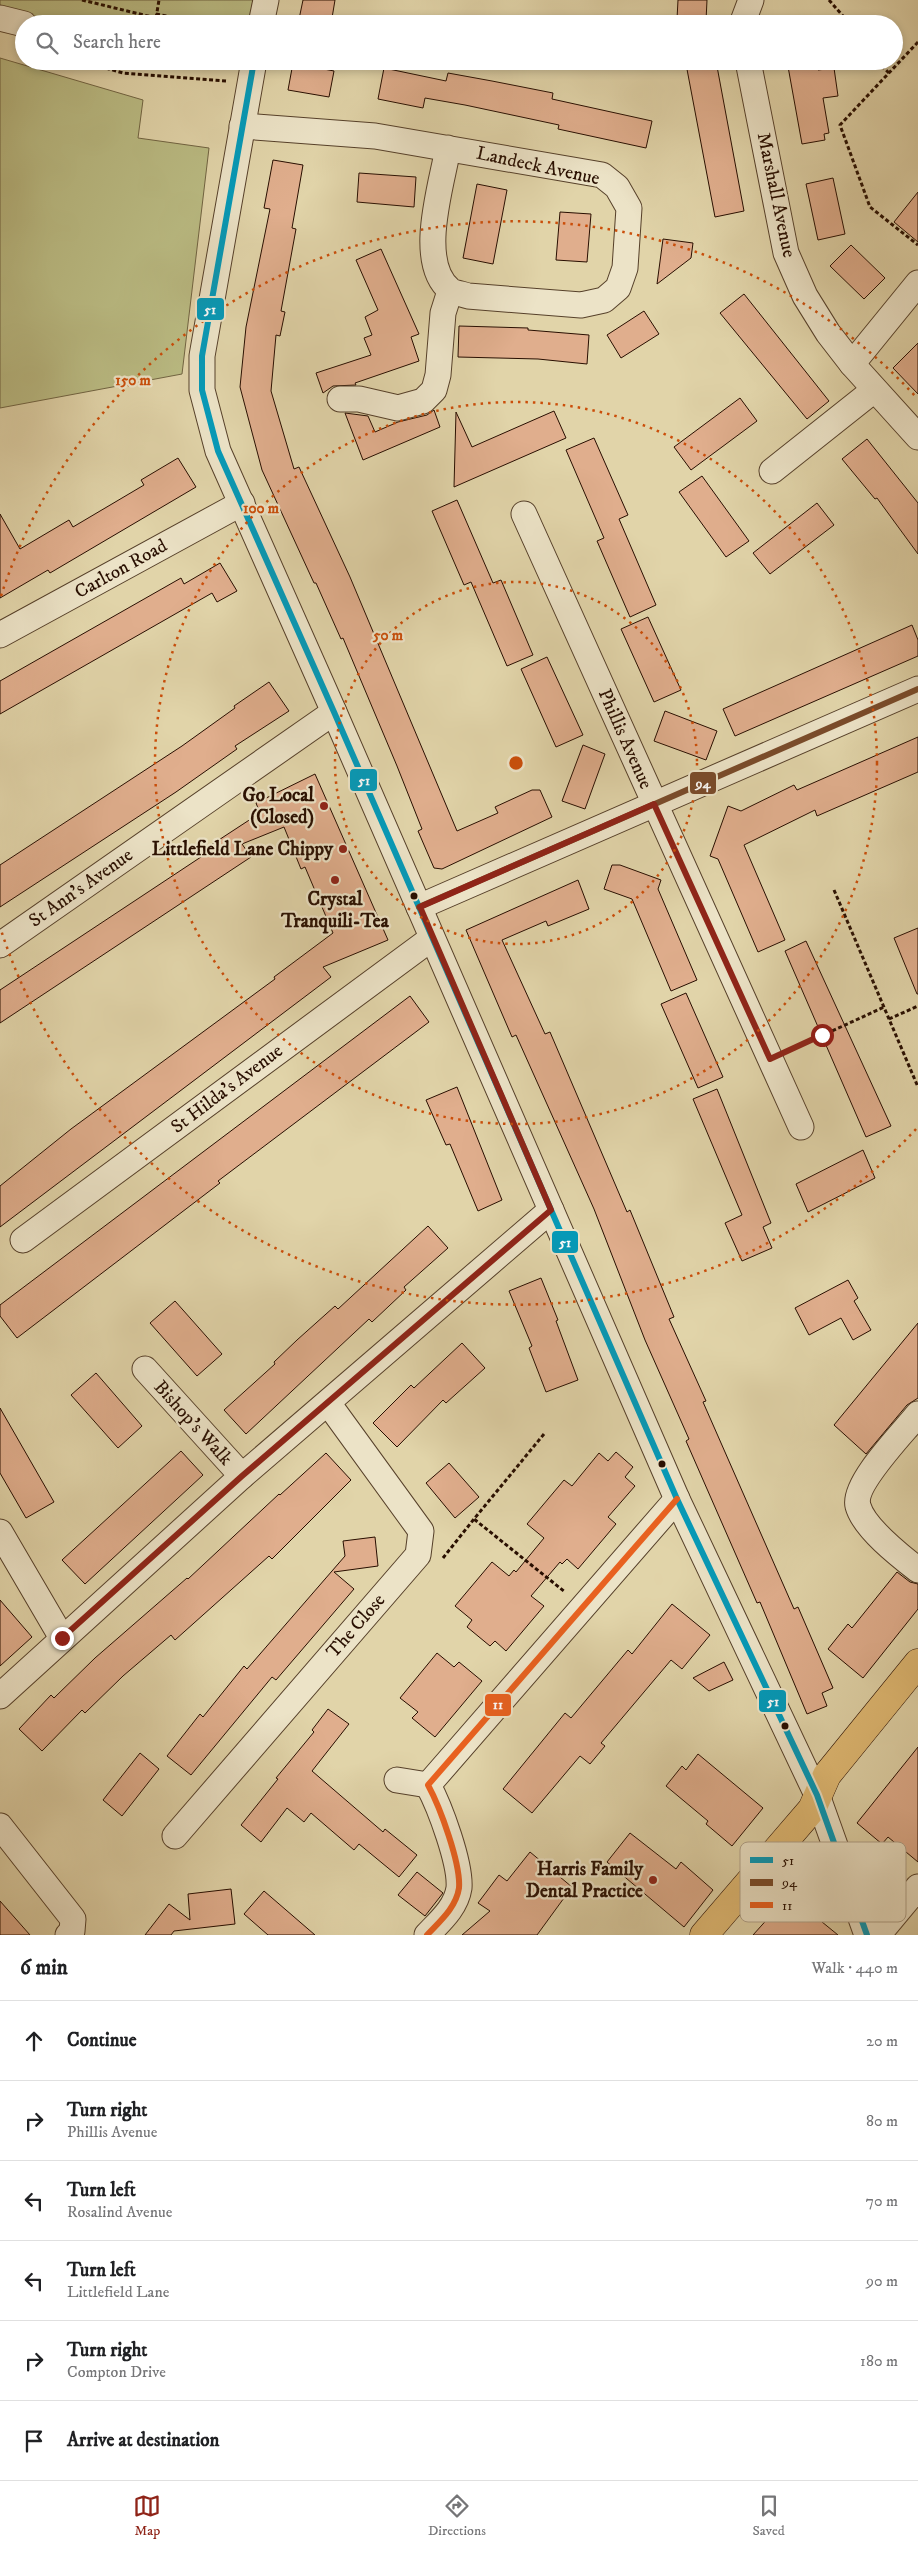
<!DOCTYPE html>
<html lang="en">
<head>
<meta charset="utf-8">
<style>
	body { margin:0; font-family:"IM FELL DW Pica",serif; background:#f2f2f2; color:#202124 }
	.stop { position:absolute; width:15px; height:15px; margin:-11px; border:4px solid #8f2418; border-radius:50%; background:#fff }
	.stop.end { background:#8f2418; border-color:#fff; box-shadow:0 1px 5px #0008 }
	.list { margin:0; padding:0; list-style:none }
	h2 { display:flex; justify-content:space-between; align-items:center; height:65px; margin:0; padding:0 20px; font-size:21px }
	h2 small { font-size:16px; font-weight:400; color:#757577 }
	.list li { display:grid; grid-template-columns:32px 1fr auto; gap:15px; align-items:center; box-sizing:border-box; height:80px; padding:0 20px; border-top:1px solid #e0e0e0 }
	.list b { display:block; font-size:19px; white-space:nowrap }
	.list p { margin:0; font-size:16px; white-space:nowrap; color:#757577 }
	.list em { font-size:16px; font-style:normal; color:#757577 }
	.icon { flex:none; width:28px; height:28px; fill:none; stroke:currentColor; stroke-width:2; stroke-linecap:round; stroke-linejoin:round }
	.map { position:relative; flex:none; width:918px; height:1935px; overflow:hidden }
	.search { position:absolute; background:#fff; box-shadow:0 2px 8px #0003; left:15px; right:15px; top:15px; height:55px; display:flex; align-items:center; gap:12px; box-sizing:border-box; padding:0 18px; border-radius:28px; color:#757577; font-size:19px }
	.sheet { height:545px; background:#fff }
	nav { display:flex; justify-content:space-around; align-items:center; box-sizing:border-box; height:70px; border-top:1px solid #e0e0e0; background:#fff; font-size:14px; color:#757577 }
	nav a { display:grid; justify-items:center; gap:2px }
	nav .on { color:#8f2418 }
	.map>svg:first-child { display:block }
</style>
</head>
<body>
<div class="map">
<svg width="918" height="1935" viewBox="0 0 918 1935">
	<rect width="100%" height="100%" fill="#e1d4a9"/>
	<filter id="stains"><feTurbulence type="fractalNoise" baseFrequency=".004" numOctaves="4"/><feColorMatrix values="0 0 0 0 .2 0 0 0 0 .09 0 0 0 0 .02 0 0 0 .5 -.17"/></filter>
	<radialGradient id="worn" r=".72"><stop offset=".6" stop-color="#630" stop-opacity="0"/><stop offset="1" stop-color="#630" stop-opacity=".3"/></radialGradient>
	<g fill="#babb83" stroke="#716442">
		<path d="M0 0H253L249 24 0 22Z"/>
		<path d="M0 58 143 100 138 138 209 148 182 374 0 408Z"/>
		<path d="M161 61H242L241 69Z"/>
	</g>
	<g fill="#e0ae8d" stroke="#280e00">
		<path d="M303 0H335L331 24H298Z"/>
		<path d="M678 0H707L706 21 677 19Z"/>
		<path d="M703 61H716L744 211 715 217 686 64Z"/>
		<path d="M787 61H817L818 70 834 68 838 96 823 98 829 133 824 134 825 140 802 144Z"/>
		<path d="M293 63 334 71 329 97 288 90Z"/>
		<path d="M384 68 446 81 448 73 492 81 553 93 552 99 652 121 646 148 558 129 559 125 465 105 425 98 423 108 378 99Z"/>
		<path d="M273 160 303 165 292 228 296 229 281 311 285 312 280 336 276 335 271 391 294 469 299 467 350 577 457 831 498 813 495 807 532 790H540L552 817 442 869 434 868 418 831 422 829 397 766 343 638 341 639 316 583H314L262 470 240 387 246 327 270 209 264 208Z"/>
		<path d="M359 173 416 177 414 207 357 202Z"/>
		<path d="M833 178 845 234 818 240 806 184Z"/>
		<path d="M477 184 507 190 493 264 463 258Z"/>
		<path d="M918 192V242L894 222Z"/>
		<path d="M560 212 591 214 587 262 556 260Z"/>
		<path d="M663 239 693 243 691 258 657 284Z"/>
		<path d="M851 245 885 278 864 299 830 266Z"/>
		<path d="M381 249 419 334 411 337 419 361 355 383 356 385 333 386 323 393 316 373 371 355 364 338 372 335 365 317 378 310 356 260Z"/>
		<path d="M744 294 829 401 807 419 720 313Z"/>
		<path d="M644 311 659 334 621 358 607 335Z"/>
		<path d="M459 326 528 328V330L589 335 587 364 538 359 458 357Z"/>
		<path d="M918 343V394L893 368Z"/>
		<path d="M740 398 757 421 691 470 674 447Z"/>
		<path d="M434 410 440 427 363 460 345 413 368 416 375 432 398 422 427 415Z"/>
		<path d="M554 411 566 438 454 487 456 412 472 447Z"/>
		<path d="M594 438 628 515 619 519 656 605 630 617 597 541 604 538 566 450Z"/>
		<path d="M867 439 918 503V554L877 498 875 499 842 459Z"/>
		<path d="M178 458 196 487 50 573 48 570 0 598V514L20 549 69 520 73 527 144 485 141 480Z"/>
		<path d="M702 476 749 541 726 557 679 492Z"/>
		<path d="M457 500 493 583 501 580 533 655 507 666 471 582 464 585 432 511Z"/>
		<path d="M817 503 834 525 770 574 753 553Z"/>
		<path d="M220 563 237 591 217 602 212 593 0 714V681L181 578 184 584Z"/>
		<path d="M648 617 681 690 654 702 621 629Z"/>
		<path d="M912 625 918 640V656L735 736 723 709Z"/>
		<path d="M547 657 583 735 556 747 521 669Z"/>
		<path d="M269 682 289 711 235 746 237 749 176 792 0 907V865L182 746 235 708 234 706Z"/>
		<path d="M665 711 717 731 706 760 654 741Z"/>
		<path d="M918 737V772L817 816 815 810 744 845 785 940 758 952 718 859 710 856 728 806 741 811 794 785 797 790Z"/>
		<path d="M583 745 605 754 585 809 562 801Z"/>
		<path d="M315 774 388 940 323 967 331 977 0 1227V1186L71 1129 275 979 274 977 333 933 305 867 301 869 284 827 242 844 251 857 0 1023V990L207 853 205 849 260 813 256 803Z"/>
		<path d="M612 865H620L661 880 658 889 697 980 671 991 632 899 604 889Z"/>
		<path d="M578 880 589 909 548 926 546 921 502 940 545 1034 550 1032 627 1212 630 1210 674 1317 669 1319 706 1401 703 1402 794 1609 798 1607 833 1688 822 1693 827 1706 807 1714 760 1602 757 1603 686 1441 689 1439 645 1340 594 1209 516 1035 512 1037 466 930Z"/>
		<path d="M918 928V994H917L894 938Z"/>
		<path d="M806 941 891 1126 866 1137 785 951Z"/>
		<path d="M686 993 723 1077 698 1088 661 1004Z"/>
		<path d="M410 996 429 1022 218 1181 220 1183 17 1338 0 1316V1305Z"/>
		<path d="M457 1087 502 1200 478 1211 450 1144 446 1145 426 1100Z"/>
		<path d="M717 1089 771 1223 763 1227 772 1248 742 1261 725 1223 742 1215 693 1099Z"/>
		<path d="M863 1150 875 1178 808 1212 796 1184Z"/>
		<path d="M428 1226 448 1248 404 1287 406 1290 372 1322 369 1319 246 1434 224 1410 275 1364 274 1362 297 1340 335 1306 338 1309Z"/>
		<path d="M541 1278 558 1320 556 1321 578 1380 546 1392 529 1348 532 1346 509 1291Z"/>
		<path d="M848 1280 858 1298 854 1301 871 1330 853 1340 841 1318 809 1335 795 1308Z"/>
		<path d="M175 1301 222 1354 197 1376 150 1323Z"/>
		<path d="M918 1323V1398L907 1405 866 1454 834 1425Z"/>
		<path d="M462 1343 485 1368 446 1403 443 1400 397 1447 373 1423 411 1385 414 1388Z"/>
		<path d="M96 1373 142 1426 118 1448 71 1395Z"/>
		<path d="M0 1408 54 1502 26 1518 0 1473Z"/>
		<path d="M181 1451 203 1475 85 1584 62 1560Z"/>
		<path d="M616 1452 633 1467 625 1477 635 1486 608 1517 616 1524 578 1569 567 1559 562 1564 560 1562 531 1596 544 1606 506 1651 495 1641 490 1646 467 1627 472 1620 455 1606 492 1562 509 1576 514 1570 516 1572 544 1538 527 1524 564 1480 572 1486 599 1453 608 1461Z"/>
		<path d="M326 1453 351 1480 272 1559 269 1556 175 1640 171 1635 123 1676 85 1713 82 1710 42 1751 19 1729 51 1695 54 1698 95 1658 187 1578 188 1579 279 1494 280 1495Z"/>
		<path d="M449 1463 479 1497 455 1518 426 1483Z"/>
		<path d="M375 1537 378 1566 334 1572 354 1589 276 1680 272 1677 191 1775 167 1756 200 1714 203 1717 244 1666 247 1669 345 1556 343 1541Z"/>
		<path d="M897 1572 910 1582 918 1584V1609L863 1678 828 1649 848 1624 852 1628Z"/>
		<path d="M0 1600 32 1637 0 1666Z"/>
		<path d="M672 1604 710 1635 682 1669 671 1660 601 1743 605 1746 590 1764 580 1756 532 1813 503 1789 565 1713 571 1718 628 1650 632 1654Z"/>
		<path d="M437 1653 454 1667 459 1662 482 1681 435 1737 412 1718 418 1712 400 1698Z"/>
		<path d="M724 1662 733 1680 709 1691 693 1678Z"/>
		<path d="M328 1709 349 1724 312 1771 383 1832 385 1829 417 1855 399 1877 359 1844 354 1850 311 1813 304 1822 287 1808 261 1842 241 1825 278 1779 276 1778 314 1732 312 1730Z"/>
		<path d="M918 1747V1862L888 1837 882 1844 857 1823Z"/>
		<path d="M140 1753 159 1769 122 1816 103 1800Z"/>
		<path d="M698 1754 763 1808 732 1846 706 1824 708 1821 666 1786 682 1766 686 1770Z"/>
		<path d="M630 1833 676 1869 681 1862 713 1890 684 1927 607 1862Z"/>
		<path d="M530 1852 572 1887 537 1935H462L490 1911 478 1903 499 1875 507 1881Z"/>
		<path d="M417 1872 443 1893 425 1916 398 1895Z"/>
		<path d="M231 1889 235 1924 174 1931 171 1935H145L169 1904 190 1920 188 1894Z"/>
		<path d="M264 1891 315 1935H268L244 1914Z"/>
		<path d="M789 1895 838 1935H753Z"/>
		<path d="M0 1901 30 1935H0Z"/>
	</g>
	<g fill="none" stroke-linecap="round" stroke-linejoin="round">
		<defs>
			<g id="minor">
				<path d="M0 18 24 24"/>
				<path d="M261 24 266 0"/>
				<path d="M742 24 751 0"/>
				<path d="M254 61 202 356V390L218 451 334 712 677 1499 817 1795 867 1935"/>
				<path d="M748 61 786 253 805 296 828 333 852 364 918 437"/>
				<path d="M242 126 375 136 602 175 617 187 629 208 625 268 618 288 604 300 581 305 468 296C463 294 454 293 450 290 416 262 442 184 448 148"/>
				<path d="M852 364 918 283"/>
				<path d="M340 399H359L398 408 423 401 434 390 438 375 443 313 450 291"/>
				<path d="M772 471 874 390"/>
				<path d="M524 514 801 1127"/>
				<path d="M0 635 242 503"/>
				<path d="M419 907 918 689"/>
				<path d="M0 945 334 712"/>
				<path d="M23 1240 432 938"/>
				<path d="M145 1369 242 1476"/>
				<path d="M918 1414C904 1432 852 1484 858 1506 864 1528 900 1556 918 1570"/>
				<path d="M0 1532 62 1638"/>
				<path d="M0 1696 242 1476 551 1210"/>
				<path d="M397 1780 428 1785"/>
				<path d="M0 1826 73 1919 72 1931 68 1935"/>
				<path d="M175 1836 418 1555 421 1531 328 1403"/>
				<path d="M427 1935C439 1922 456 1908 459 1888 461 1864 440 1807 428 1785L677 1499"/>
				<path d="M878 1935 918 1887"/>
			</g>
			<path id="major" d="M704 1935 812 1809 827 1775 918 1663"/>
		</defs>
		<use href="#minor" stroke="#56402a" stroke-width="27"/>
		<use href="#major" stroke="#280e00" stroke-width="29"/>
		<g stroke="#280e00" stroke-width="3" stroke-dasharray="4 2.5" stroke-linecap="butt">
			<path d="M82 0 156 18"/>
			<path d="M829 0 850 24"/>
			<path d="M156 14 210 24"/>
			<path d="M155 24 159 0"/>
			<path d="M918 42 840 125 870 207 918 245"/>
			<path d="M81 61 123 73 226 81"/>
			<path d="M877 61 889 73"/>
			<path d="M834 890 918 1087"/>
			<path d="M889 1019 918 1006"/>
			<path d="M791 1050 884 1007"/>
			<path d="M544 1434 474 1519 565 1592"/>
			<path d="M443 1558 474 1519"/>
		</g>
		<use href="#minor" stroke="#ece3c7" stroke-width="25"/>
		<use href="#major" stroke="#e0ba74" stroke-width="28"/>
		<defs>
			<path id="bus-1" d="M254 61 202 356V390L218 451 334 712 677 1499 817 1795 867 1935"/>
			<path id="bus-2" d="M419 907 918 689"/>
			<path id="bus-3" d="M427 1935C439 1922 456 1908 459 1888 461 1864 440 1807 428 1785L677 1499"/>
		</defs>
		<use href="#bus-1" stroke="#ece3c7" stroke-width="10"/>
		<use href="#bus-2" stroke="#ece3c7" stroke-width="10"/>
		<use href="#bus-3" stroke="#ece3c7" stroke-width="10"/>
		<use href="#bus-1" stroke="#049ab9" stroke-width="6"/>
		<use href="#bus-2" stroke="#7a4b2a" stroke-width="6"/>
		<use href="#bus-3" stroke="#e86120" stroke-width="6"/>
	</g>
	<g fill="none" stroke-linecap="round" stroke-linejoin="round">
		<path stroke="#8f2418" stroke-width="6" d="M62 1638 242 1476 551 1210 420 907 654 804 770 1059 822 1035"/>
	</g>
	<g fill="none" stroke="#cb4e0a" stroke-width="2.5" stroke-dasharray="2.5 5">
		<circle cx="516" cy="763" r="181"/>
		<circle cx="516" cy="763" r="361"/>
		<path d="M916 1129A542 542 0 0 1 1 930M1 596A542 542 0 0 1 916 397"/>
	</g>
	<g fill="#8f2418" stroke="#ece3c7" stroke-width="2">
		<circle cx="324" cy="806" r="5"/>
		<circle cx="343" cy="849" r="5"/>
		<circle cx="335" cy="880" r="5"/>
		<circle cx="653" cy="1880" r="5"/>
	</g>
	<g fill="#280e00" stroke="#ece3c7" stroke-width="2">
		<circle cx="414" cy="896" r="4.5"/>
		<circle cx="662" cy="1464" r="4.5"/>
		<circle cx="785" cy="1726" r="4.5"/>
	</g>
	<g text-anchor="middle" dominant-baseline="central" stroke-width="4.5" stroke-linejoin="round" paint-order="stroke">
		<g font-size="19" fill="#280e00" stroke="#ece3c7">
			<text transform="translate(538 166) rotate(12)">Landeck Avenue</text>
			<text transform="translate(776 195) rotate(78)">Marshall Avenue</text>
			<text transform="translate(121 569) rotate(-29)">Carlton Road</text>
			<text transform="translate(625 739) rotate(66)">Phillis Avenue</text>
			<text transform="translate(81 888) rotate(-35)">St Ann's Avenue</text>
			<text transform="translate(227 1089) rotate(-37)">St Hilda's Avenue</text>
			<text transform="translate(193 1423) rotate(48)">Bishop's Walk</text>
			<text transform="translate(356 1626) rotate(-49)">The Close</text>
		</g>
		<g font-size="19" font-weight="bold" fill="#280e00" stroke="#ece3c7" text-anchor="end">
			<text x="314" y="795">Go Local<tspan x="314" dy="22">(Closed)</tspan></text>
			<text x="333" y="849">Littlefield Lane Chippy</text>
			<text x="335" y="899" text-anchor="middle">Crystal<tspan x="335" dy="22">Tranquili-Tea</tspan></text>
			<text x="643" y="1869">Harris Family<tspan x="643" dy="22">Dental Practice</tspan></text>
		</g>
	</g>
	<rect x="740" y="1842" width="166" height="80" rx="8" fill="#ece3c7" stroke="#b1a38b" stroke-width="1"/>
	<rect x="750" y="1857" width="23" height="6" fill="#049ab9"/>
	<rect x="750" y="1879" width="23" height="7" fill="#7a4b2a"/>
	<rect x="750" y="1902" width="23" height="6" fill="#e86120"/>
	<g font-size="14" fill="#280e00">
		<text x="782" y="1865">51</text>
		<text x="782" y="1887">94</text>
		<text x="782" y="1910">11</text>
	</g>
	<circle cx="516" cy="763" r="8" fill="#cb4e0a" stroke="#ece3c7" stroke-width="2.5"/>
	<g font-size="15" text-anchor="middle" font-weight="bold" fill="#cb4e0a" stroke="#ece3c7" stroke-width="4.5" stroke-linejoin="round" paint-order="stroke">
		<text x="133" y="385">150 m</text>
		<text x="261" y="513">100 m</text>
		<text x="388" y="640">50 m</text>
	</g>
	<g stroke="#ece3c7" stroke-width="2">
		<rect x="196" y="297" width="29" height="24" rx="5" fill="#049ab9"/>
		<rect x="349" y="768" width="29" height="24" rx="5" fill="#049ab9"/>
		<rect x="689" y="771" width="28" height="24" rx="5" fill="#7a4b2a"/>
		<rect x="551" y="1230" width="28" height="24" rx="5" fill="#049ab9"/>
		<rect x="758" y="1689" width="29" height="24" rx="5" fill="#049ab9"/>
		<rect x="484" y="1693" width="28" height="24" rx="5" fill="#e86120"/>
	</g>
	<g font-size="14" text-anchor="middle" font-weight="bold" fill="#fff">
		<text x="210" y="314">51</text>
		<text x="364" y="785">51</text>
		<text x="703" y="788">94</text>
		<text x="565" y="1247">51</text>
		<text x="773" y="1706">51</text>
		<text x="498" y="1709">11</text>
	</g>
	<rect width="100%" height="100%" filter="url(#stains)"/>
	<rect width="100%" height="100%" fill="url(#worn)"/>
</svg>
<div class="stop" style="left:822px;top:1035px"></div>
<div class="stop end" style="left:62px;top:1638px"></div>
<div class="search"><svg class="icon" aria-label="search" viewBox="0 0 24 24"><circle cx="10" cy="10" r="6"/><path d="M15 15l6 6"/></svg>Search here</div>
</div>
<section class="sheet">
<h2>6 min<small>Walk · 440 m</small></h2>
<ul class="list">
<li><svg class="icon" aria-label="ahead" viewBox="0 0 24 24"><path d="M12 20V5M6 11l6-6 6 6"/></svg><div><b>Continue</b></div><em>20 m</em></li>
<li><svg class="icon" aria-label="right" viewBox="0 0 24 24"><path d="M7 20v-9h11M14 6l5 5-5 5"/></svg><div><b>Turn right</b><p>Phillis Avenue</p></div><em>80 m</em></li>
<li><svg class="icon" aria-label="left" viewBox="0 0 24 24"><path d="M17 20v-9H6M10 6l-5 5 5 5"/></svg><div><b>Turn left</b><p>Rosalind Avenue</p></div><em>70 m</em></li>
<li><svg class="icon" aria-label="left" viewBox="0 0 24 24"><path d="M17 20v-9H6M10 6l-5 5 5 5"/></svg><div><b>Turn left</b><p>Littlefield Lane</p></div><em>90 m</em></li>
<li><svg class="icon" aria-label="right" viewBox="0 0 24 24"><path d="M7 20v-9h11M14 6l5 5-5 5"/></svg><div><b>Turn right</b><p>Compton Drive</p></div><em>180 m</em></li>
<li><svg class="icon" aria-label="arrive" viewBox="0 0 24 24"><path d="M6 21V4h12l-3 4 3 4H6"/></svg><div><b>Arrive at destination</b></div></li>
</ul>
</section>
<nav>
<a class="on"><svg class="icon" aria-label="map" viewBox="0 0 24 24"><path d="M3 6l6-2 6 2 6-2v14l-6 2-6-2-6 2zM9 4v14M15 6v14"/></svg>Map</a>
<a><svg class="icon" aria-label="directions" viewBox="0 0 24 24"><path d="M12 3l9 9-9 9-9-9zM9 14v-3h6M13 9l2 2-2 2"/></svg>Directions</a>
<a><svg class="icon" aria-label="saved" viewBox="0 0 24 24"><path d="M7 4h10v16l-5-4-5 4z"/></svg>Saved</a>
</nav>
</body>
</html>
